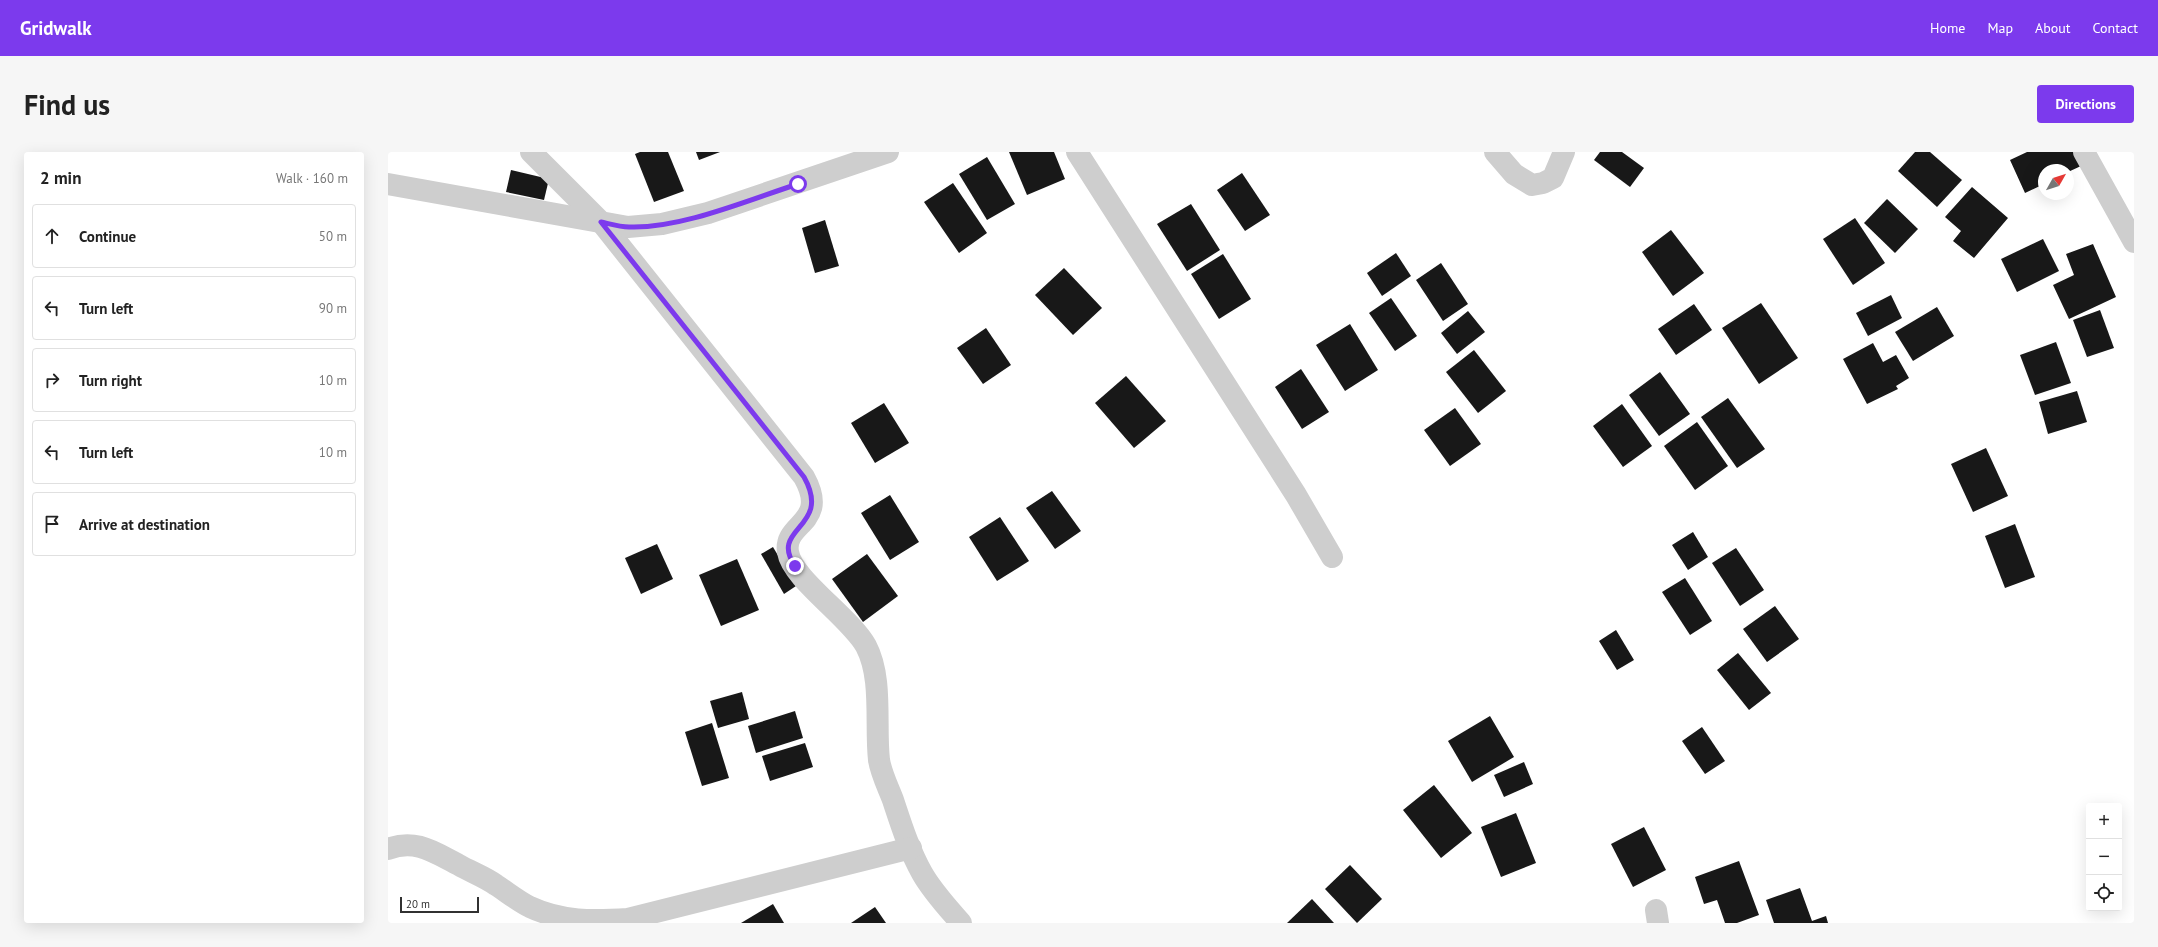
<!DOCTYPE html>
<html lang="en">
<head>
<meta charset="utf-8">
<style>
	body { margin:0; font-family:"PT Sans",sans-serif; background:#f6f6f6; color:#222 }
	.controls { position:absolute; right:12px; bottom:12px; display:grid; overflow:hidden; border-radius:4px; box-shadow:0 4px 16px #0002 }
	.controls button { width:36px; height:36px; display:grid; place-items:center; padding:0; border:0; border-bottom:1px solid #e0e0e0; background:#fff; color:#222; font:20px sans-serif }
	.compass { position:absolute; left:1650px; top:12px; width:36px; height:36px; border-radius:50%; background:#fff; box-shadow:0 4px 16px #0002; rotate:51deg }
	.scale { position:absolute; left:12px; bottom:10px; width:79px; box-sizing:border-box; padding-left:4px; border:2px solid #313131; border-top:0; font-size:11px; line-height:14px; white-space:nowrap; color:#313131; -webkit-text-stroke:3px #fff; paint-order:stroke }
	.stop { position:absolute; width:12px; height:12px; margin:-9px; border:3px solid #7c3aed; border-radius:50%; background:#fff }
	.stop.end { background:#7c3aed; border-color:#fff; box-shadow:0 1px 4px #0008 }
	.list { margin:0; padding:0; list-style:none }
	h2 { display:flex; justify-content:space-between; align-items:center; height:52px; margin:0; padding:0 16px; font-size:17px }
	h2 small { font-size:13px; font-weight:400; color:#767676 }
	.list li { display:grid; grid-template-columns:26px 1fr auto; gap:12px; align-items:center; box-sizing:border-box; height:64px; margin:0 8px 8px; padding:0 8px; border:1px solid #e0e0e0; border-radius:4px }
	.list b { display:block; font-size:15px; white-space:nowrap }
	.list em { font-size:13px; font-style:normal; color:#767676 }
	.icon { flex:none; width:22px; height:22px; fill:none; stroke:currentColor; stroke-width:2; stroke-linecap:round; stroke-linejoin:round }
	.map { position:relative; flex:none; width:1746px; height:771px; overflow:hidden; border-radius:4px }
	header { display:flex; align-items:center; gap:24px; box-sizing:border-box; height:56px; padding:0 20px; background:#7c3aed; color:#fff }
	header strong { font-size:19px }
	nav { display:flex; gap:22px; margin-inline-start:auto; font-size:14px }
	.intro { display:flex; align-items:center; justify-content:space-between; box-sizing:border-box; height:96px; padding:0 24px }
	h1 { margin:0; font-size:28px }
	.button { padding:10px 18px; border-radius:4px; background:#7c3aed; color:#fff; font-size:14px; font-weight:700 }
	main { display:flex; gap:24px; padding:0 24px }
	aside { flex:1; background:#fff; border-radius:4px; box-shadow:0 4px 16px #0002 }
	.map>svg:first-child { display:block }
</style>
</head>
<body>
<header>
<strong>Gridwalk</strong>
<nav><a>Home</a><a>Map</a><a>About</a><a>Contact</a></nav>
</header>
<div class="intro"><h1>Find us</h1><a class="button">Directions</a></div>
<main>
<aside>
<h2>2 min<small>Walk · 160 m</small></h2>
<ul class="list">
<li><svg class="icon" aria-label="ahead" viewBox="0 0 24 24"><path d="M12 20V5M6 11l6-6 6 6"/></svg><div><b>Continue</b></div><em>50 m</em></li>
<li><svg class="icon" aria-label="left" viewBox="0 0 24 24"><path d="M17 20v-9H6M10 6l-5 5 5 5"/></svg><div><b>Turn left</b></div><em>90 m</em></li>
<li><svg class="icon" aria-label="right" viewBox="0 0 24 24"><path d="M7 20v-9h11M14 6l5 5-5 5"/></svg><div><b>Turn right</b></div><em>10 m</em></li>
<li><svg class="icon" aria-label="left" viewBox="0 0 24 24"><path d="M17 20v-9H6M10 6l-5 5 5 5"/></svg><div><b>Turn left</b></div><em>10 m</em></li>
<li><svg class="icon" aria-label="arrive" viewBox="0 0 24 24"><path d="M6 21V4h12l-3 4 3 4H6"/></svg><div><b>Arrive at destination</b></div></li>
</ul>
</aside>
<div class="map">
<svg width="1746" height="771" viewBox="0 0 1746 771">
	<rect width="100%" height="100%" fill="#fff"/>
	<g fill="#181818">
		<path d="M252 0H280L296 39 266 50 247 2Z"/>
		<path d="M308 0H332L311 8Z"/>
		<path d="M621 0H666L677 27 639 43Z"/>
		<path d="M1212 0H1234L1256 16 1242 35 1206 8Z"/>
		<path d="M1527 0H1542L1574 28 1549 55 1510 19Z"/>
		<path d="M1639 0H1686L1693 14 1680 20V18H1656V32L1637 41 1622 8Z"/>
		<path d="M599 5 627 52 599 68 571 22Z"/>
		<path d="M123 18 161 27 156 48 118 40Z"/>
		<path d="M854 21 882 63 857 79 829 38Z"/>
		<path d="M565 31 599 81 571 101 536 50Z"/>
		<path d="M1584 35 1620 66 1586 106 1565 89 1573 79 1557 65Z"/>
		<path d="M1499 47 1530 77 1507 101 1476 71Z"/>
		<path d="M803 52 832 98 799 119 769 72Z"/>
		<path d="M1467 66 1497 111 1465 133 1435 87Z"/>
		<path d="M437 68 451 114 427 121 414 76Z"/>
		<path d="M1283 78 1316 121 1285 144 1254 100Z"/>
		<path d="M1655 87 1671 119 1629 140 1613 107Z"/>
		<path d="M1705 92 1728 145 1681 167 1665 133 1686 123 1678 102Z"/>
		<path d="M1008 101 1023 124 994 144 979 121Z"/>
		<path d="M835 102 863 147 831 167 803 122Z"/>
		<path d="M1053 111 1080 152 1055 169 1028 128Z"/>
		<path d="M676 116 714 156 685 183 647 143Z"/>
		<path d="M1503 143 1514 166 1480 184 1468 161Z"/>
		<path d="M1003 146 1029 184 1007 199 981 161Z"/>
		<path d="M1373 151 1410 206 1371 232 1334 176Z"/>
		<path d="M1306 152 1324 178 1288 203 1270 177Z"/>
		<path d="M1549 155 1566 184 1525 209 1507 180Z"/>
		<path d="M1712 158 1726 196 1699 205 1685 168Z"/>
		<path d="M1080 159 1097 180 1069 202 1053 181Z"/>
		<path d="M962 172 990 218 957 239 928 193Z"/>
		<path d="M598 176 623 213 595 232 569 196Z"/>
		<path d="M1668 190 1683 231 1647 243 1632 203Z"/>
		<path d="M1485 191 1495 210 1508 203 1521 226 1508 234 1510 237 1479 252 1455 207Z"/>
		<path d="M1086 198 1118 239 1090 261 1058 220Z"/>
		<path d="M913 217 941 260 914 277 887 235Z"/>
		<path d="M1272 220 1302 262 1271 284 1241 243Z"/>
		<path d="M738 224 778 269 746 296 707 251Z"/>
		<path d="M1689 239 1699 270 1660 282 1651 250Z"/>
		<path d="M1340 246 1377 297 1349 316 1313 265Z"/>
		<path d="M496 251 521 291 487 311 463 271Z"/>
		<path d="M1234 252 1264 294 1235 315 1205 274Z"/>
		<path d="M1067 256 1093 292 1062 314 1036 278Z"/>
		<path d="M1309 270 1340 314 1307 338 1276 294Z"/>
		<path d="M1598 296 1620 344 1585 360 1563 312Z"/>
		<path d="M664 339 693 379 667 397 638 356Z"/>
		<path d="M502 343 531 390 502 408 473 361Z"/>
		<path d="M612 365 641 409 609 429 581 385Z"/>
		<path d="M1627 372 1647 425 1617 436 1597 384Z"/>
		<path d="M1305 380 1320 405 1300 418 1284 393Z"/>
		<path d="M269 392 285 427 253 442 237 406Z"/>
		<path d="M385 395 408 434 396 442 373 402Z"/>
		<path d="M1348 396 1376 438 1352 454 1324 411Z"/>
		<path d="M479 402 510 444 475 470 444 427Z"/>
		<path d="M349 407 371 458 333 474 311 423Z"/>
		<path d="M1297 426 1324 469 1302 483 1274 440Z"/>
		<path d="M1387 454 1411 487 1379 510 1355 477Z"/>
		<path d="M1228 478 1246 508 1229 518 1211 489Z"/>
		<path d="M1350 501 1383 541 1361 558 1329 518Z"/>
		<path d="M354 540 361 567 330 576 322 549Z"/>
		<path d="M407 559 415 586 368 601 360 574Z"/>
		<path d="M1102 564 1126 605 1084 630 1060 589Z"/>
		<path d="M324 571 341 626 314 634 297 580Z"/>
		<path d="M1314 575 1337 609 1317 622 1294 589Z"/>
		<path d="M417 591 425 615 382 629 374 604Z"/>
		<path d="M1136 610 1145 632 1116 645 1106 623Z"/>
		<path d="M1046 633 1084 681 1053 706 1015 658Z"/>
		<path d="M1128 661 1148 711 1113 725 1093 675Z"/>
		<path d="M1256 675 1278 718 1245 735 1223 692Z"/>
		<path d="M1351 709 1371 763 1349 771H1337L1329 748 1316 752 1307 725Z"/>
		<path d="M962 713 994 747 969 771 937 737Z"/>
		<path d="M1412 736 1424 769 1438 764 1440 771H1386L1378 748Z"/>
		<path d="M924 747 946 771H899Z"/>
		<path d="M385 752 396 771H353Z"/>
		<path d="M487 755 498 771H463Z"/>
	</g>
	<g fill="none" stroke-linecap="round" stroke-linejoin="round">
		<g stroke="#cecece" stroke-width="22">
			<path d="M143 0 213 70 416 325C442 372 395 370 400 400 404 427 463 466 478 494 495 526 487 573 491 608 493 621 500 635 505 648 513 672 521 698 534 721 544 739 559 755 573 771"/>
			<path d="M689 0 908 343 944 405"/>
			<path d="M1107 0 1126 22 1144 33 1155 31 1165 26 1176 0"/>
			<path d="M1696 0 1746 90"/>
			<path d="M0 32 240 75 274 72 320 61 500 0"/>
			<path d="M0 697C28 686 47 701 71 713 83 720 97 725 108 733 119 740 130 749 142 755 174 770 205 769 240 767L523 696"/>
			<path d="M1268 758 1270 771"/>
		</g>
	</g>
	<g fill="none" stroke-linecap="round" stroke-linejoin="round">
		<path stroke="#7c3aed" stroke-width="5" d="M407 414C380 375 445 377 416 325L213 70C222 72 232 75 241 75 293 77 360 48 410 32"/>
	</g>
</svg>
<div class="controls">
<button>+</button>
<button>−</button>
<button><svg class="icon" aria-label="locate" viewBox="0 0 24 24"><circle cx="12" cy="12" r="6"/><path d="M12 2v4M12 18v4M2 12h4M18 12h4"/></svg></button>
</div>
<svg class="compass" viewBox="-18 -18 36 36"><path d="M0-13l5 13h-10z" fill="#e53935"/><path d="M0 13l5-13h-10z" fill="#767676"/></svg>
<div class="scale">20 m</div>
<div class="stop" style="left:410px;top:32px"></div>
<div class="stop end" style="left:407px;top:414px"></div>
</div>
</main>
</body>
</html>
